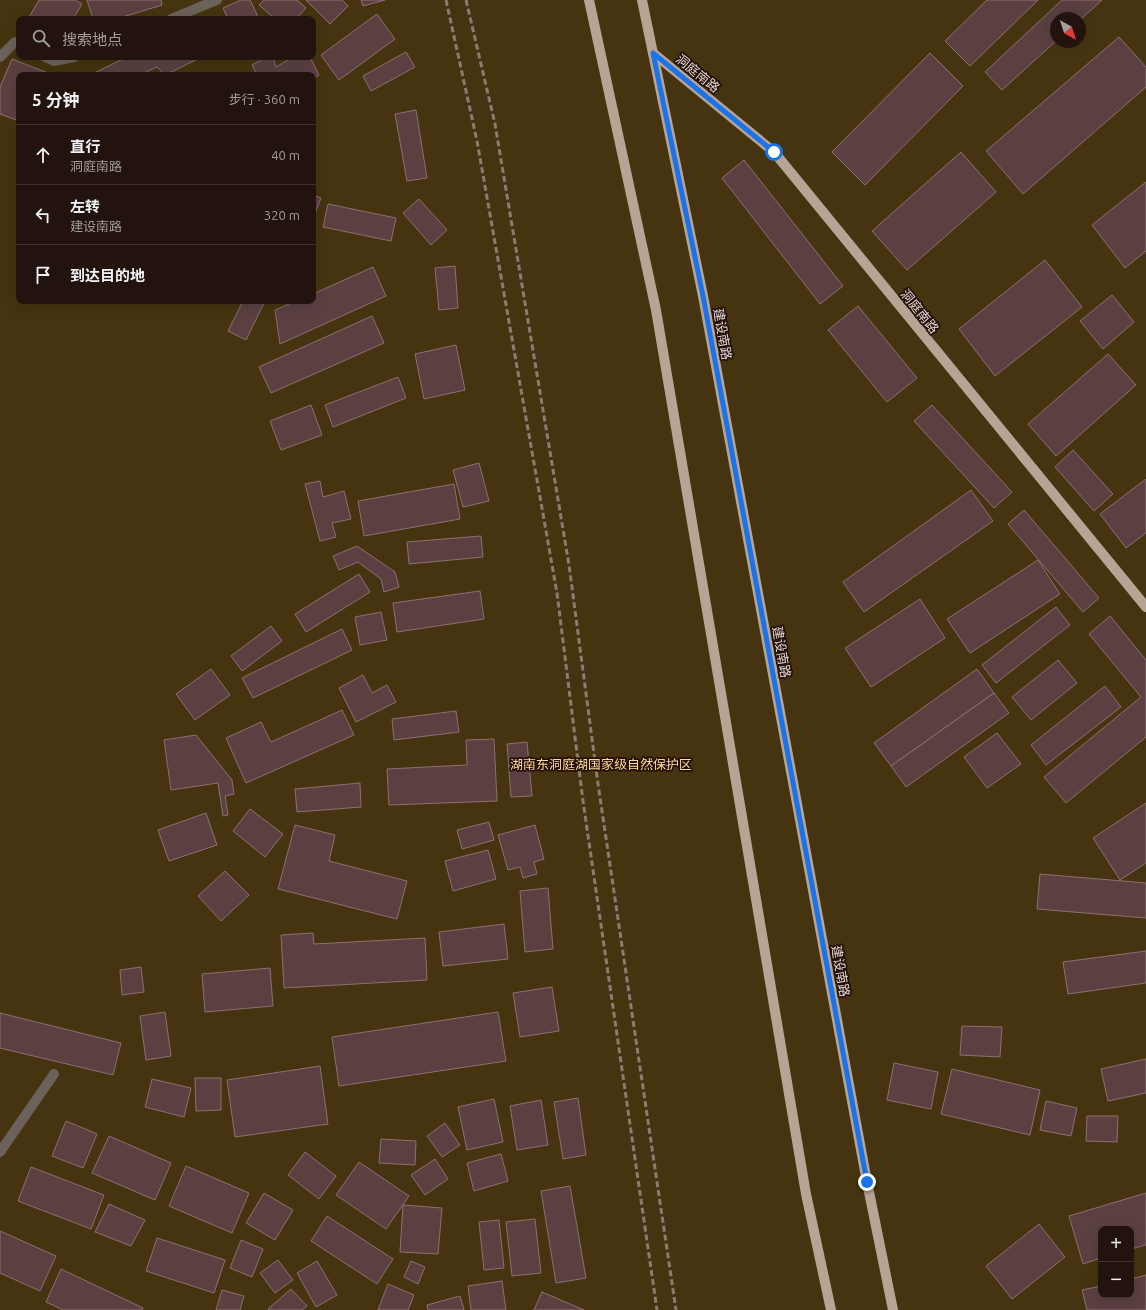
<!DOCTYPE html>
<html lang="zh">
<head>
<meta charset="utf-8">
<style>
	body { margin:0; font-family:Ubuntu,"Noto Sans SC",sans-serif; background:#2e201c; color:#f1f3f6 }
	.controls { position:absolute; right:12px; bottom:12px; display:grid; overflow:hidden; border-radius:8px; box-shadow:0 4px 16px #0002 }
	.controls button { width:36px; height:36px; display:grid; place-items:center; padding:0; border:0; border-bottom:1px solid #3f322e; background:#22130e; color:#f1f3f6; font:20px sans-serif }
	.compass { position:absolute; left:1050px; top:12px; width:36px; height:36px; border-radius:50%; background:#22130e; box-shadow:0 4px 16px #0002; rotate:141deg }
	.stop { position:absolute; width:12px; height:12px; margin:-9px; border:3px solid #1a73e8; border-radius:50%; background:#fff }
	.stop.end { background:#1a73e8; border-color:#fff; box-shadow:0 1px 4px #0008 }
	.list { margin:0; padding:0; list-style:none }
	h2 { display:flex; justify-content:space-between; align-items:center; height:52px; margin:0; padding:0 16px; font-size:17px }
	h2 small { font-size:13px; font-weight:400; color:#a29e9e }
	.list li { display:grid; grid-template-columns:26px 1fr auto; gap:12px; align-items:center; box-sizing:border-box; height:60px; padding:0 16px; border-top:1px solid #3f322e }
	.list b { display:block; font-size:15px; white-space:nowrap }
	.list p { margin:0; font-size:13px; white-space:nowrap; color:#a29e9e }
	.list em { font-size:13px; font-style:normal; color:#a29e9e }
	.icon { flex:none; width:22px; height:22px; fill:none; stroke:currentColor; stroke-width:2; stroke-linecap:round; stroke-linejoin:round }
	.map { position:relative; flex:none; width:1146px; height:1310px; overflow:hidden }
	.search { position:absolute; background:#22130e; box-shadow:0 4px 16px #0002; left:16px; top:16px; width:300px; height:44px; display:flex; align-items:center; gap:10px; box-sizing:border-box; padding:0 14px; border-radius:8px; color:#a29e9e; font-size:15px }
	.panel { position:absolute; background:#22130e; box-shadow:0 4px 16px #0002; left:16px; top:72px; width:300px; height:232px; border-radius:8px }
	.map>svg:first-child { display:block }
</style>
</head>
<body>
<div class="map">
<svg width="1146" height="1310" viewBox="0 0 1146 1310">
	<rect width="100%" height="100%" fill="#2e1913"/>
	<path fill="#45340f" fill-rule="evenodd" d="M0 0H1146V1310H0ZM1056 18H1080V42H1056ZM19 19H313V57H19ZM19 75H313V301H19ZM1101 1229H1131V1295H1101Z"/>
	<g fill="#5b4042" stroke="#8d7072">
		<path d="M39 0H75L82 4 73 19H28Z"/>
		<path d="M87 0H161L162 5 116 19H93Z"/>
		<path d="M241 0H250L259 19H228L223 8Z"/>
		<path d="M264 0H297L306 8 296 19H275L259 5Z"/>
		<path d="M306 0H342L348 6 330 24Z"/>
		<path d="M361 0H385L363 6Z"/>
		<path d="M987 0H1038L970 66 945 41Z"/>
		<path d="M1062 0H1102L1080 20V18H1056V41L1002 90 985 72Z"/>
		<path d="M377 14 395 39 339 80 321 55Z"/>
		<path d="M1119 37 1146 67V87L1023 194 986 151Z"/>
		<path d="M406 52 415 67 371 91 363 76Z"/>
		<path d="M930 53 963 86 865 185 832 152Z"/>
		<path d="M127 57H202L165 75 157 67 140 75H90Z"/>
		<path d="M266 57H273L276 67 293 57H310L319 75 313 79V75H257L252 65Z"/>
		<path d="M12 59 53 75H19V121L0 114V87Z"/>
		<path d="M416 110 427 178 407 181 395 114Z"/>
		<path d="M961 152 996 192 907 270 872 231Z"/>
		<path d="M744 160 843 286 820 304 722 178Z"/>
		<path d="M1146 182V251L1125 268 1092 225Z"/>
		<path d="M313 195 321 198 313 219Z"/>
		<path d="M419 199 447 230 431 245 403 213Z"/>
		<path d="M328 204 396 218 391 241 323 227Z"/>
		<path d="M1045 260 1082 307 995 376 959 329Z"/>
		<path d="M455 266 458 308 439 310 435 268Z"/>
		<path d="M373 267 386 296 280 344 275 310 296 301H313V294Z"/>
		<path d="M1112 295 1134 322 1103 349 1080 321Z"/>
		<path d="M243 301H265L246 340 228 331Z"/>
		<path d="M858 306 917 378 887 402 828 330Z"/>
		<path d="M372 316 384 343 271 393 259 367Z"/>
		<path d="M456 345 465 390 424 399 415 354Z"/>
		<path d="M1108 354 1136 385 1056 456 1028 424Z"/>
		<path d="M398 377 406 398 333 427 325 405Z"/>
		<path d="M311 405 322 435 281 450 270 421Z"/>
		<path d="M932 405 1012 492 994 508 914 421Z"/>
		<path d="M1073 450 1113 494 1094 511 1055 467Z"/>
		<path d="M479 463 489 501 463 507 453 470Z"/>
		<path d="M1146 479V533L1126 548 1100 514Z"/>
		<path d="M320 481 323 497 344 491 351 519 332 523 336 537 320 541 305 484Z"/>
		<path d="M454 484 460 519 364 536 358 501Z"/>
		<path d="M971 490 993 521 864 612 843 582Z"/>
		<path d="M1024 510 1099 598 1083 612 1008 524Z"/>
		<path d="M481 536 483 557 409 564 407 542Z"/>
		<path d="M357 546 395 572 399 587 384 592 381 579 358 562 339 570 333 556Z"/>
		<path d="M1038 560 1060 594 970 653 947 619Z"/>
		<path d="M359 574 370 592 306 632 295 614Z"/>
		<path d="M480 591 484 619 397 632 393 603Z"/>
		<path d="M920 599 945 638 871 687 845 648Z"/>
		<path d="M1056 607 1070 625 996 683 982 665Z"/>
		<path d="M381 612 387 640 360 645 355 617Z"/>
		<path d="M1110 616 1146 660V737L1066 803 1044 777 1141 697 1089 634Z"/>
		<path d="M271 626 282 641 242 671 231 656Z"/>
		<path d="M342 629 352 650 253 698 242 678Z"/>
		<path d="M1058 660 1077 683 1031 720 1012 697Z"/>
		<path d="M211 669 230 695 195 720 176 694Z"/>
		<path d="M977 669 994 693 891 766 874 743Z"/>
		<path d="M363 675 372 693 387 685 396 702 356 722 339 688Z"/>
		<path d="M1105 686 1121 707 1046 765 1031 745Z"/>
		<path d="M994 693 1009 713 906 787 891 766Z"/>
		<path d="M342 710 354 735 246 783 226 738 261 722 271 742Z"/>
		<path d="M456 711 459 732 394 740 392 719Z"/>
		<path d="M997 733 1021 764 987 788 964 757Z"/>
		<path d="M196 735 232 780 234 794 225 796 228 815 223 816 218 783 171 790 164 740Z"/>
		<path d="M494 739 497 801 389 805 387 769 467 765 466 740Z"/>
		<path d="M527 742 532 796 511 797 507 744Z"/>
		<path d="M360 783 361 807 297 812 295 789Z"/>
		<path d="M1146 803V863L1120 880 1093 838Z"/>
		<path d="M250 809 283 834 265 857 233 831Z"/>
		<path d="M206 813 217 845 169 861 158 830Z"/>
		<path d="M489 822 494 840 462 849 457 830Z"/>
		<path d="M295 825 335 835 329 861 407 881 397 919 278 889Z"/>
		<path d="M535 825 544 859 534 862 537 874 523 878 520 867 508 870 498 835Z"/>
		<path d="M488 850 496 879 453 891 445 861Z"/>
		<path d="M225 871 249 895 221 921 198 896Z"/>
		<path d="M1040 874 1146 883V918L1037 909Z"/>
		<path d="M548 888 553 949 525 952 520 891Z"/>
		<path d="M504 924 508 959 443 966 439 932Z"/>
		<path d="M313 933 314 944 425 938 427 980 284 988 281 935Z"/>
		<path d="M1146 951V983L1068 994 1063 962Z"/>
		<path d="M141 967 144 992 122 995 120 970Z"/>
		<path d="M270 968 273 1006 205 1012 202 974Z"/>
		<path d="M552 987 559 1031 520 1037 513 993Z"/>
		<path d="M165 1012 171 1056 146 1060 140 1016Z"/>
		<path d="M498 1012 506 1061 339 1086 332 1037Z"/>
		<path d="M0 1013 121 1043 113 1075 0 1048Z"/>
		<path d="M962 1026 1002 1027 1000 1057 960 1055Z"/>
		<path d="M1146 1059V1093L1108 1101 1101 1069Z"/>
		<path d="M894 1063 938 1072 931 1109 887 1100Z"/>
		<path d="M320 1066 328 1124 235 1137 227 1080Z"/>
		<path d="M952 1069 1040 1090 1030 1135 941 1114Z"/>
		<path d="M195 1078H221V1110L196 1111Z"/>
		<path d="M152 1079 191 1088 184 1117 145 1107Z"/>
		<path d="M578 1098 586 1155 563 1159 554 1102Z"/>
		<path d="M494 1099 503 1142 467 1150 458 1107Z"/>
		<path d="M541 1100 548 1145 517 1150 510 1106Z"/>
		<path d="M1046 1101 1077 1108 1071 1136 1040 1130Z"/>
		<path d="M1087 1116H1118L1117 1142 1086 1141Z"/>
		<path d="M66 1121 97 1134 83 1168 52 1156Z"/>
		<path d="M445 1123 460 1145 442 1157 427 1136Z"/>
		<path d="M109 1136 171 1163 155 1200 92 1173Z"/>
		<path d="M381 1139 416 1141 415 1165 379 1163Z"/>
		<path d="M305 1152 336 1176 319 1199 288 1175Z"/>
		<path d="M501 1154 508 1181 474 1191 467 1163Z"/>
		<path d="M435 1159 448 1179 425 1195 411 1175Z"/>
		<path d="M359 1162 409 1196 386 1229 336 1195Z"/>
		<path d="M186 1166 249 1193 232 1233 169 1206Z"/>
		<path d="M31 1167 104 1195 91 1229 18 1201Z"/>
		<path d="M570 1186 586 1278 556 1283 541 1191Z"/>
		<path d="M264 1193 293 1210 275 1240 246 1223Z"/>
		<path d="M1146 1193V1245L1131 1249V1229H1101V1258L1083 1264 1069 1216Z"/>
		<path d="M109 1204 145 1220 131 1246 95 1232Z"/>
		<path d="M403 1205 442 1208 438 1254 400 1252Z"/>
		<path d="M327 1216 393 1259 377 1284 311 1241Z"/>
		<path d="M535 1219 541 1273 512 1276 506 1222Z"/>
		<path d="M499 1220 504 1268 484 1270 479 1222Z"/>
		<path d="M1039 1224 1065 1257 1012 1299 986 1266Z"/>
		<path d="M0 1231 56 1256 40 1291 0 1273Z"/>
		<path d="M157 1238 225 1260 214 1293 146 1271Z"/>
		<path d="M241 1240 263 1249 252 1277 230 1268Z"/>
		<path d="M278 1260 293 1280 275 1293 260 1273Z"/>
		<path d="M317 1261 337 1295 316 1307 297 1273Z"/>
		<path d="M411 1261 425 1267 418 1284 404 1277Z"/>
		<path d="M61 1269 143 1308 142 1310H63L46 1302Z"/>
		<path d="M1146 1275V1310H1087L1082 1290 1101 1286V1295H1131V1279Z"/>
		<path d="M502 1281 506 1310H471L468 1286Z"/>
		<path d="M388 1284 414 1295 408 1310H378Z"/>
		<path d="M291 1289 307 1306 302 1310H269L268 1309Z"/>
		<path d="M222 1290 244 1296 240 1310H216Z"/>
		<path d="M542 1292 584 1310H534Z"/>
		<path d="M460 1296 464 1310H428L427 1305Z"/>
	</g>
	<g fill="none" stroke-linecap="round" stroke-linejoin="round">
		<g stroke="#6b625a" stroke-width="10">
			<path d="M171 19 217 0"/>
			<path d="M0 57 15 42 19 44"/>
			<path d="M45 57 54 61 74 57"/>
			<path d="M0 1152 54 1074"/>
		</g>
		<g stroke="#b8a495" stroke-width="10">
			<path d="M589 0 656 310 806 1194 831 1310"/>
			<path d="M642 0 703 296 867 1182 893 1310"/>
			<path d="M653 53 774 152 1146 607"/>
		</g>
		<g stroke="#8c7a74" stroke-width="3" stroke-dasharray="6 3" stroke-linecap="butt">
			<path d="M446 0 477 141 557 593 583 801 657 1310"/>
			<path d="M466 0 495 124 569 565 598 784 676 1310"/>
		</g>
	</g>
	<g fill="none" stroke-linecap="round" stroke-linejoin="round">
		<path stroke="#1a73e8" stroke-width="5" d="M774 152 653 53 703 296 867 1182"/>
	</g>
	<g text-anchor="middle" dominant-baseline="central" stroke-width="3.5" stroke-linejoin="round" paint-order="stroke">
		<g font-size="13" fill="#e5d6d1" stroke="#24100a">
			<text transform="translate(698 73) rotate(39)">洞庭南路</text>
			<text transform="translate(920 311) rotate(51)">洞庭南路</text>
			<text transform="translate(723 334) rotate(80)">建设南路</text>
			<text transform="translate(782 652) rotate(80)">建设南路</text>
			<text transform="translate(841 971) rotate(80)">建设南路</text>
		</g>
		<g font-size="13" fill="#ffdb99" stroke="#24100a">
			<text x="601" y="764">湖南东洞庭湖国家级自然保护区</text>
		</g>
	</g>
</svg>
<div class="controls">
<button>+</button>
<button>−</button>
</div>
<svg class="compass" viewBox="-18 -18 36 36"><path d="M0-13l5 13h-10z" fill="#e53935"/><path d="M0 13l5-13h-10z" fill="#a29e9e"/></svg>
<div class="stop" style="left:774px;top:152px"></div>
<div class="stop end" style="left:867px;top:1182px"></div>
<div class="search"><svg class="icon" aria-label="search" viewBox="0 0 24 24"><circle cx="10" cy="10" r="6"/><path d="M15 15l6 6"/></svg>搜索地点</div>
<section class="panel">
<h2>5 分钟<small>步行 · 360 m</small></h2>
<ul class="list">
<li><svg class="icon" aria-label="ahead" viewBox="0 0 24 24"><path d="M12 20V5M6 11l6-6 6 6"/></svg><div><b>直行</b><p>洞庭南路</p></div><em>40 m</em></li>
<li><svg class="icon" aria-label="left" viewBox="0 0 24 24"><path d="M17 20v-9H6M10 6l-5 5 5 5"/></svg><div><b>左转</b><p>建设南路</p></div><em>320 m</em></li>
<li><svg class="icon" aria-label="arrive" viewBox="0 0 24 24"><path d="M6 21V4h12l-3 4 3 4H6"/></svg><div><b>到达目的地</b></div></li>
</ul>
</section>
</div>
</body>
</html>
